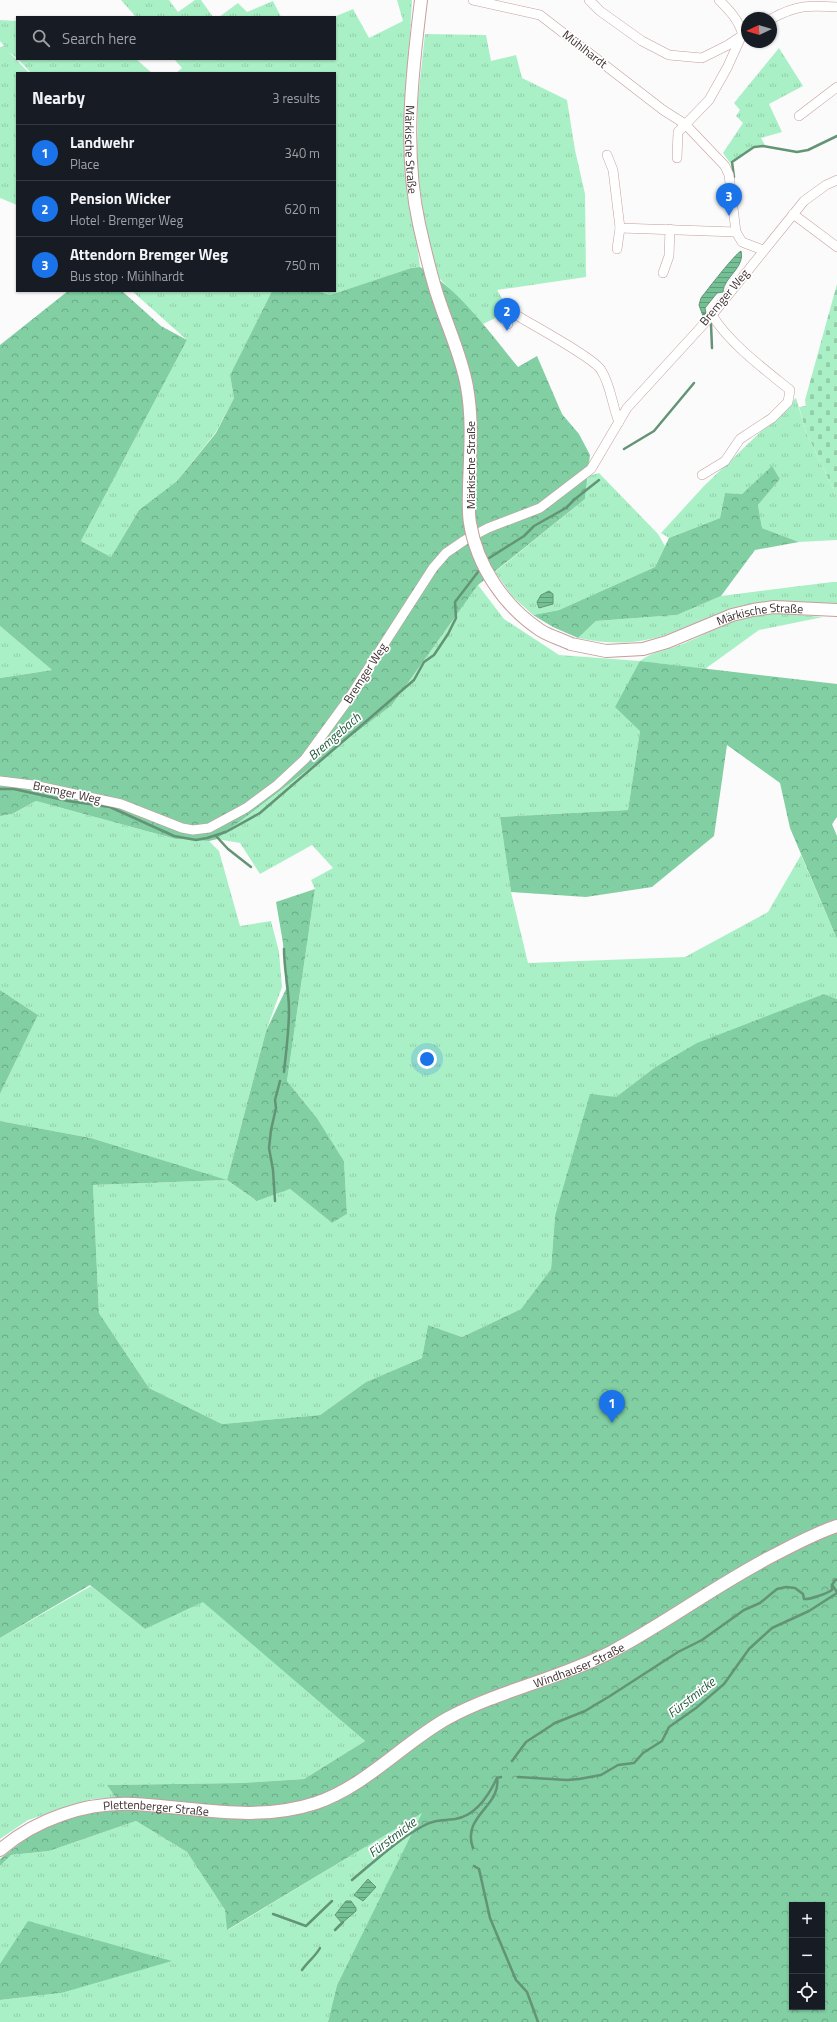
<!DOCTYPE html>
<html lang="en">
<head>
<meta charset="utf-8">
<style>
	body { margin:0; font-family:"Titillium Web",sans-serif; background:#20242c; color:#f1f3f6 }
	.controls { position:absolute; right:12px; bottom:12px; display:grid; overflow:hidden; border-radius:0px; box-shadow:0 1px 3px #0004 }
	.controls button { width:36px; height:36px; display:grid; place-items:center; padding:0; border:0; border-bottom:1px solid #363941; background:#171b24; color:#f1f3f6; font:20px sans-serif }
	.compass { position:absolute; left:741px; top:12px; width:36px; height:36px; border-radius:50%; background:#171b24; box-shadow:0 1px 3px #0004; rotate:266deg }
	.you { position:absolute; left:427px; top:1059px; width:14px; height:14px; margin:-10px; border:3px solid #fff; border-radius:50%; background:#1a73e8; box-shadow:0 0 0 6px #1a73e833 }
	.badge { display:grid; place-items:center; width:26px; height:26px; border-radius:50%; background:#1a73e8; color:#fff; font-size:13px; font-weight:700 }
	.pin { position:absolute; translate:-50% -33px; filter:drop-shadow(0 1px 2px #0008) }
	.pin::after { content:''; position:absolute; top:21px; width:14px; height:12px; background:inherit; clip-path:polygon(0 0,100% 0,50% 100%) }
	.list { margin:0; padding:0; list-style:none }
	h2 { display:flex; justify-content:space-between; align-items:center; height:52px; margin:0; padding:0 16px; font-size:17px }
	h2 small { font-size:13px; font-weight:400; color:#9ea1a6 }
	.list li { display:grid; grid-template-columns:26px 1fr auto; gap:12px; align-items:center; box-sizing:border-box; height:56px; padding:0 16px; border-top:1px solid #363941 }
	.list b { display:block; font-size:15px; white-space:nowrap }
	.list p { margin:0; font-size:13px; white-space:nowrap; color:#9ea1a6 }
	.list em { font-size:13px; font-style:normal; color:#9ea1a6 }
	.icon { flex:none; width:22px; height:22px; fill:none; stroke:currentColor; stroke-width:2; stroke-linecap:round; stroke-linejoin:round }
	.map { position:relative; flex:none; width:837px; height:2022px; overflow:hidden }
	.search { position:absolute; background:#171b24; box-shadow:0 1px 3px #0004; left:16px; top:16px; width:320px; height:44px; display:flex; align-items:center; gap:10px; box-sizing:border-box; padding:0 14px; border-radius:0px; color:#9ea1a6; font-size:15px }
	.panel { position:absolute; background:#171b24; box-shadow:0 1px 3px #0004; left:16px; top:72px; width:320px; height:220px; border-radius:0px }
	.map>svg:first-child { display:block }
</style>
</head>
<body>
<div class="map">
<svg width="837" height="2022" viewBox="0 0 837 2022">
	<defs>
		<pattern id="grass-tufts" width="24" height="20" patternUnits="userSpaceOnUse"><rect width="24" height="20" fill="#aaf0c6"/><path d="M3 7l-1-3M5 7V3M7 7l1-3M15 17l-1-3M17 17v-4M19 17l1-3" fill="none" stroke="#93ceaa"/></pattern>
		<pattern id="forest-crowns" width="20" height="18" patternUnits="userSpaceOnUse"><rect width="20" height="18" fill="#81cfa2"/><path d="M2 6a3 3 0 1 1 6 0M12 15a3 3 0 1 1 6 0" fill="none" stroke="#6ba884"/></pattern>
		<pattern id="cemetery-stones" width="16" height="16" patternUnits="userSpaceOnUse"><rect width="16" height="16" fill="#aaf0c6"/><path d="M2 7V4a2 2 0 0 1 4 0v3zM10 15v-3a2 2 0 0 1 4 0v3z" fill="#93ceaa"/></pattern>
		<pattern id="water-rules" width="6" height="5" patternUnits="userSpaceOnUse"><rect width="6" height="5" fill="#73c094"/><path d="M0 2.5h6" fill="none" stroke="#609c79"/></pattern>
	</defs>
	<rect width="100%" height="100%" fill="#fbfbfb"/>
	<g fill="url(#grass-tufts)">
		<path d="M121 0H169L178 12 195 0H201L213 17H136Z"/>
		<path d="M397 0H412L406 101 414 221 420 267 411 268 330 295 317 291H335V73H176L182 68 174 59H335V17H334L353 9 369 38 403 21Z"/>
		<path d="M273 1 281 17H219L238 3 247 12Z"/>
		<path d="M0 20 17 21V58L9 52 29 73H17V205L0 198V47L4 46 0 41Z"/>
		<path d="M425 34 486 35 491 61 516 55 522 78 567 100 575 150 585 194 586 277 497 290 510 311 483 324 438 277 424 219 417 164 418 99Z"/>
		<path d="M779 48 803 86 769 104 782 132 761 138 765 145 754 146 730 163 723 153 743 123 736 116 740 110 734 103Z"/>
		<path d="M18 59H136L152 73H31Z"/>
		<path d="M132 291H272L230 375 234 398 216 432 177 481 139 510 111 557 81 541 187 340Z"/>
		<path d="M796 398 806 432 837 497V540L799 542 762 528 758 505 780 479 772 467 742 494 725 493 720 518 669 538 661 533 704 486Z"/>
		<path d="M599 473 658 534 665 546 655 567 559 610 533 615 512 596 495 572 585 499 588 476Z"/>
		<path d="M832 582H837V605C807 604 775 599 745 605 723 610 703 621 682 629 644 644 618 646 578 638L596 621 677 615 721 596Z"/>
		<path d="M478 585 504 619 559 655 640 661C652 651 670 650 685 643 712 632 738 615 768 613 786 612 805 616 823 617L759 630 705 669 640 661V731L628 810 500 817 511 892 528 963 685 957 768 912 801 855 837 939V999L824 994 654 1068 616 1097 555 1216 551 1269 521 1309 462 1337 428 1325 422 1358 366 1382 320 1415 222 1424 149 1388 99 1313 93 1185 226 1180 91 1138 0 1121V1094L38 1015 0 990V816L12 814 36 801 176 839 209 841 219 851 240 926 271 921 279 952 282 987 266 1031 227 1180 257 1201 290 1189 332 1223 347 1214 344 1161 317 1118 287 1081 315 889 311 880 333 868 312 845 260 874 240 843 217 839 392 705Z"/>
		<path d="M0 626 52 670 0 678Z"/>
		<path d="M91 1586 145 1629 203 1601 365 1741 304 1779 241 1783 107 1785 116 1798 92 1799 28 1820 0 1839V1638Z"/>
		<path d="M423 1812 337 1985 328 2022H0V2000L61 1993 0 1964V1866L11 1855 49 1851 136 1821 187 1852 225 1910 228 1930Z"/>
	</g>
	<g fill="url(#forest-crowns)" fill-rule="evenodd">
		<path d="M420 267C459 289 490 333 518 367L537 356 562 414 579 434 590 455 585 499 478 585 392 705 217 839 209 841 176 839 36 801 12 814 0 816V678L52 670 0 626V345L68 291H122L161 326 187 340 81 541 111 557 139 510 177 481 216 433 234 398 230 375 272 291H317L330 295 411 268Z"/>
		<path d="M772 466 780 479 758 505 762 528 799 542 755 550 721 596 677 615 596 621 578 638 553 627 533 615 559 610 655 567 669 538 720 518 725 493 742 494Z"/>
		<path d="M640 661 837 684V817L832 824 837 836V939L790 828 780 783 727 745 714 836 652 887 586 897 511 892 500 817 628 810 640 731 615 707Z"/>
		<path d="M315 889 287 1081 317 1118 344 1161 347 1214 332 1223 290 1189 257 1201 227 1180 93 1185 99 1313 149 1388 222 1424 320 1415 366 1382 422 1358 428 1325 462 1337 521 1309 551 1269 555 1216 590 1094 616 1097 654 1068 697 1043 824 994 837 999V2022H328L337 1985 422 1813 227 1930 225 1910 187 1852 136 1821 49 1851 11 1855 0 1866V1859C14 1848 27 1837 43 1828 66 1815 95 1811 120 1804L107 1785 241 1783 304 1779 365 1741 203 1602 145 1629 90 1585 0 1638V1121L91 1138 227 1180 266 1031 286 989 283 943 276 902ZM792 1905H822V2007H792Z"/>
		<path d="M0 990 38 1015 0 1094Z"/>
		<path d="M28 1921 172 1961 61 1993 0 2000V1964Z"/>
	</g>
	<path fill="url(#cemetery-stones)" d="M837 284V497L806 432 799 407 806 406 805 400Z"/>
	<g fill="url(#water-rules)" stroke="#639476">
		<path d="M741 251C745 268 724 277 723 292L717 293 705 308 706 313 703 316 699 305 701 298C708 289 734 255 741 251Z"/>
		<path d="M549 591 553 594V604L539 608 537 602 541 595Z"/>
		<path d="M368 1879 376 1887 363 1901 354 1895Z"/>
		<path d="M346 1901H351L356 1908V1911L342 1923 335 1915Z"/>
	</g>
	<g fill="none" stroke-linecap="round" stroke-linejoin="round">
		<g stroke="#639476" stroke-width="2.5">
			<path d="M734 177 732 162 754 147 763 146 797 152 808 150 837 136"/>
			<path d="M704 314 711 324 712 348"/>
			<path d="M624 449 654 431 694 383"/>
			<path d="M486 560 524 536 534 526 566 508 575 499 599 480"/>
			<path d="M0 789H14L68 801 110 807 174 836 196 840 207 838 226 832 260 813 414 680 424 662 434 655 448 634 456 618 455 602 481 568"/>
			<path d="M216 836 228 849 251 867"/>
			<path d="M284 1072C286 1052 289 1031 289 1010 289 989 284 970 284 949"/>
			<path d="M275 1201 273 1170 269 1148 271 1130 276 1108 275 1100 280 1081"/>
			<path d="M837 1580H835L832 1585 837 1592"/>
			<path d="M512 1761 526 1742 555 1723 585 1711 610 1696 678 1652 702 1640 744 1610 760 1603 777 1589 786 1587 795 1588 803 1594 804 1599C809 1600 828 1593 832 1590V1585"/>
			<path d="M518 1777 567 1780 579 1779 601 1775 618 1765 634 1763 643 1753 662 1741 669 1727 696 1708 724 1684 749 1649 772 1628 809 1611 837 1593"/>
			<path d="M473 1848C461 1816 502 1806 497 1778"/>
			<path d="M474 1866 479 1869 490 1918 516 1980 527 1992 538 2022"/>
			<path d="M352 1880C375 1861 397 1840 423 1826 433 1820 444 1820 455 1819 476 1816 489 1795 497 1778L501 1777"/>
			<path d="M273 1914 306 1926 332 1901"/>
			<path d="M335 1930 343 1922"/>
			<path d="M302 1970C308 1961 315 1957 320 1948"/>
		</g>
		<defs>
			<g id="street">
				<path d="M473 0 540 15 663 110 685 124 725 166 729 175 736 232 742 242 763 250"/>
				<path d="M589 0 600 11 642 41 669 55 702 58 728 45 743 35C738 19 730 11 719 0"/>
				<path d="M771 19C796 5 809 5 837 7"/>
				<path d="M799 116 837 87"/>
				<path d="M607 155 613 170 620 228 736 232"/>
				<path d="M677 158 678 132 709 100 727 68 742 35"/>
				<path d="M793 214 837 247"/>
				<path d="M617 249 620 228"/>
				<path d="M663 273 669 256 670 229"/>
				<path d="M508 324 501 316 508 314 518 316C534 326 594 358 601 370 611 385 612 406 619 422"/>
				<path d="M702 475 725 461 740 439 772 418 788 402 790 390C764 369 729 343 712 315"/>
				<path d="M0 781 33 785 121 804 182 828 193 830 209 828 246 808 277 785 305 759 348 700 433 568 446 553 465 540 488 528 540 508 591 469 627 408 712 315 804 201 826 185 837 180"/>
			</g>
			<g id="secondary">
				<path id="s1" d="M421 0C412 73 403 151 419 224 425 250 431 278 440 303 449 330 462 358 467 387 473 420 470 453 469 487"/>
				<path id="s2" d="M571 644 606 651 643 649 667 642 732 615 753 610 774 607 837 610"/>
				<path id="s3" d="M0 1850C36 1819 86 1802 133 1804 195 1807 255 1823 316 1803 366 1786 403 1743 448 1718 500 1690 559 1679 611 1652 668 1622 720 1582 778 1553 797 1543 816 1533 837 1526"/>
			</g>
		</defs>
		<use href="#street" stroke="#c69e9e" stroke-width="10"/>
		<use href="#secondary" stroke="#c69e9e" stroke-width="14"/>
		<use href="#street" stroke="#fff" stroke-width="9"/>
		<use href="#secondary" stroke="#fff" stroke-width="12"/>
		<defs>
			<path id="secondary-bridge" d="M469 487C469 499 468 511 470 523 477 566 504 606 540 630 549 636 561 639 571 644"/>
		</defs>
		<use href="#secondary-bridge" stroke="#c69e9e" stroke-width="14" stroke-linecap="butt"/>
		<use href="#secondary-bridge" stroke="#fff" stroke-width="12"/>
	</g>
	<g text-anchor="middle" dominant-baseline="central" stroke-width="3.5" stroke-linejoin="round" paint-order="stroke">
		<g font-size="12" fill="#3f2f2f" stroke="#fff">
			<text transform="translate(585 49) rotate(38)">Mühlhardt</text>
			<text stroke="none"><textPath href="#s1" startOffset="150">Märkische Straße</textPath></text>
			<text transform="translate(724 297) rotate(-50)">Bremger Weg</text>
			<text transform="translate(470 465) rotate(-90)">Märkische Straße</text>
			<text stroke="none"><textPath href="#s2" startOffset="196">Märkische Straße</textPath></text>
			<text transform="translate(365 673) rotate(-57)">Bremger Weg</text>
			<text transform="translate(67 792) rotate(12)">Bremger Weg</text>
			<text stroke="none"><textPath href="#s3" startOffset="627">Windhauser Straße</textPath></text>
			<text stroke="none"><textPath href="#s3" startOffset="167">Plettenberger Straße</textPath></text>
		</g>
		<g font-size="13" font-style="italic" fill="#225b3d" stroke="#fff">
			<text transform="translate(334 736) rotate(-41)">Bremgebach</text>
			<text transform="translate(691 1697) rotate(-38)">Fürstmicke</text>
			<text transform="translate(392 1837) rotate(-37)">Fürstmicke</text>
		</g>
	</g>
</svg>
<div class="controls">
<button>+</button>
<button>−</button>
<button><svg class="icon" aria-label="locate" viewBox="0 0 24 24"><circle cx="12" cy="12" r="6"/><path d="M12 2v4M12 18v4M2 12h4M18 12h4"/></svg></button>
</div>
<svg class="compass" viewBox="-18 -18 36 36"><path d="M0-13l5 13h-10z" fill="#e53935"/><path d="M0 13l5-13h-10z" fill="#9ea1a6"/></svg>
<div class="you"></div>
<div class="pin badge" style="left:612px;top:1423px">1</div>
<div class="pin badge" style="left:507px;top:331px">2</div>
<div class="pin badge" style="left:729px;top:216px">3</div>
<div class="search"><svg class="icon" aria-label="search" viewBox="0 0 24 24"><circle cx="10" cy="10" r="6"/><path d="M15 15l6 6"/></svg>Search here</div>
<section class="panel">
<h2>Nearby<small>3 results</small></h2>
<ul class="list">
<li><span class="badge">1</span><div><b>Landwehr</b><p>Place</p></div><em>340 m</em></li>
<li><span class="badge">2</span><div><b>Pension Wicker</b><p>Hotel · Bremger Weg</p></div><em>620 m</em></li>
<li><span class="badge">3</span><div><b>Attendorn Bremger Weg</b><p>Bus stop · Mühlhardt</p></div><em>750 m</em></li>
</ul>
</section>
</div>
</body>
</html>
